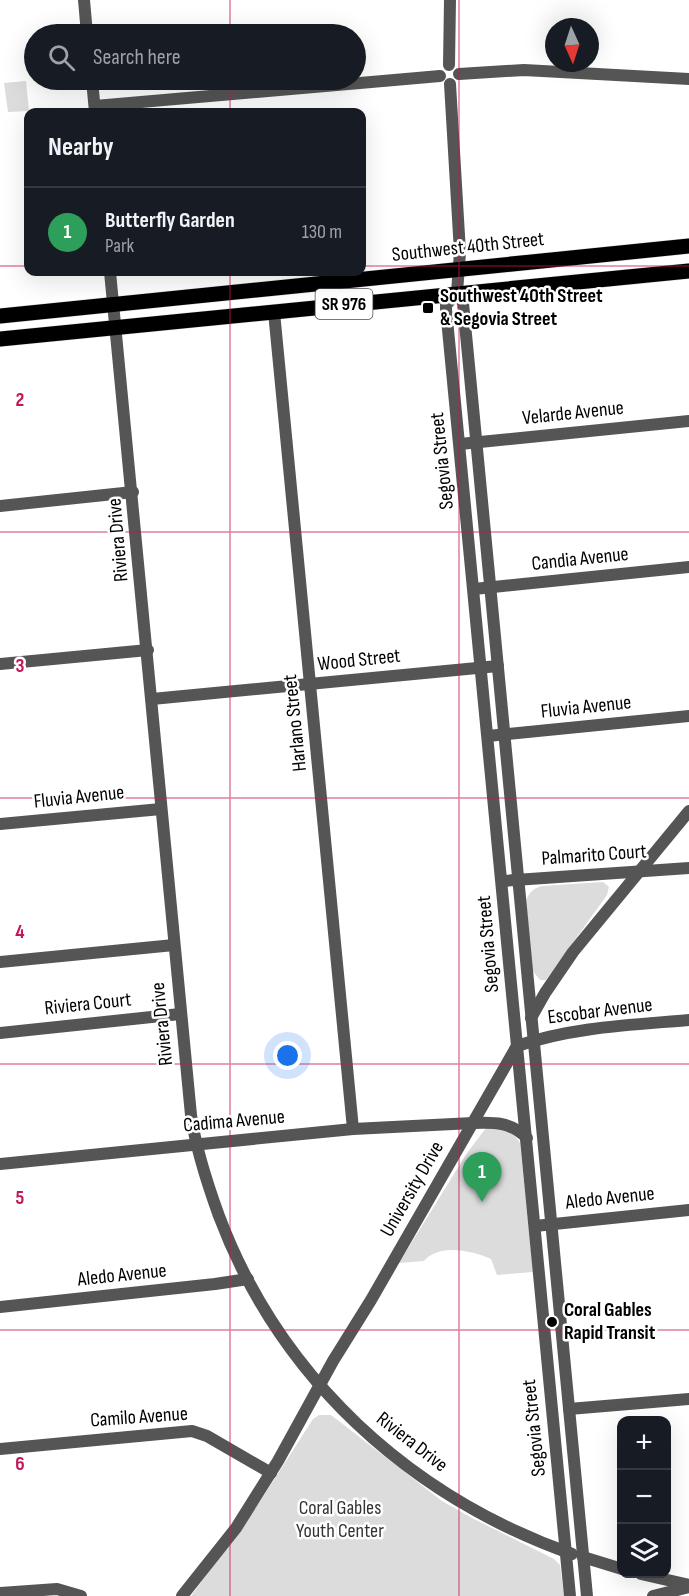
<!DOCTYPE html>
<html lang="en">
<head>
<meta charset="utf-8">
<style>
	body { margin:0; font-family:"Sofia Sans Condensed",sans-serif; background:#242831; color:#f1f3f6 }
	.controls { position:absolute; right:18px; bottom:18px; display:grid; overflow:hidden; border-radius:12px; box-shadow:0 6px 24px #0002 }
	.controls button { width:54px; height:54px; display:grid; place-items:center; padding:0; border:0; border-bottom:2px solid #363941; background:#171b24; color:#f1f3f6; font:30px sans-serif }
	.compass { position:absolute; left:545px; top:18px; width:54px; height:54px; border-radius:50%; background:#171b24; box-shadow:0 6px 24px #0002; rotate:177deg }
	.you { position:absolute; left:288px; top:1056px; width:21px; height:21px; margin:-15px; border:4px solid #fff; border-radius:50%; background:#1a73e8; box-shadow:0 0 0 9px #1a73e833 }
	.badge { display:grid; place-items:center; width:39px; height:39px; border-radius:50%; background:#1a73e8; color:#fff; font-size:20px; font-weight:700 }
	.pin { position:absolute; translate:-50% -50px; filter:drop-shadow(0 2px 3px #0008) }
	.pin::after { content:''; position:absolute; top:32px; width:21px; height:18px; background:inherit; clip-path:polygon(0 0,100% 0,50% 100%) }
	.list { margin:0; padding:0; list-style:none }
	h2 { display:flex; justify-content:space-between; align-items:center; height:78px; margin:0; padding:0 24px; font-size:26px }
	h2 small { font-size:20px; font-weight:400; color:#9ea1a6 }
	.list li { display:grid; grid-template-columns:39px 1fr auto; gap:18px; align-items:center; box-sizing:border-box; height:90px; padding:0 24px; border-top:2px solid #363941 }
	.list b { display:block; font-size:22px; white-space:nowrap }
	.list p { margin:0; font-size:20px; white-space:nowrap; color:#9ea1a6 }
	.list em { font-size:20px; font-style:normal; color:#9ea1a6 }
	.icon { flex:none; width:33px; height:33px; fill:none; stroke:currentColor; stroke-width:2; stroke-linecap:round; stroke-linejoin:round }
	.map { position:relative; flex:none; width:689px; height:1596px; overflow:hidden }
	.search { position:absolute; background:#171b24; box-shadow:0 6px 24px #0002; left:24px; top:24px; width:342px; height:66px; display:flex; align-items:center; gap:15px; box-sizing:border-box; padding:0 21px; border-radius:33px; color:#9ea1a6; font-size:22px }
	.panel { position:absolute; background:#171b24; box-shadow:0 6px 24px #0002; left:24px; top:108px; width:342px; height:168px; border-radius:12px }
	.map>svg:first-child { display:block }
</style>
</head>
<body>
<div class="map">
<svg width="689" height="1596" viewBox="0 0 689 1596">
	<rect width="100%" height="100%" fill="#fff"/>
	<g fill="#dcdcdc">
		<path d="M26 81 29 111 8 112 4 83Z"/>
		<path d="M603 882 609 887 607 895 546 980H540L532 970 526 901C529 892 534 888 542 886Z"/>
		<path d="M486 1128C500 1130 512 1129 520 1143L533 1272 497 1275 491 1259C472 1251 440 1243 424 1261L399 1263 467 1153Z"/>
		<path d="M319 1415H331L442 1501 472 1518 554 1559 560 1565 564 1596H191L261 1500 313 1419Z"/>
	</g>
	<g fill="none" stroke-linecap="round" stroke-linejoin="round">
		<defs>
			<g id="primary">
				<path d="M0 316 689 246"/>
				<path d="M0 339 689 271"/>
			</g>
		</defs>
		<use href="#primary" stroke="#dbdbdb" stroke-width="16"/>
		<g stroke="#555" stroke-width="12">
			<path d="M449 65 450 0"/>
			<path d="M459 74 524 70 689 79"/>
			<path d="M450 84 460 252 457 293"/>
			<path d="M95 106 440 76"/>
			<path d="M274 312 353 1129"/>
			<path d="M460 444 689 421"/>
			<path d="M0 506 133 492"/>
			<path d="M474 589 689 567"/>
			<path d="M0 664 148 650"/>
			<path d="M152 699 498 666"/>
			<path d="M488 736 689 716"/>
			<path d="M0 824 161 809"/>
			<path d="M502 881 689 868"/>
			<path d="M0 962 174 945"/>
			<path d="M0 1033 180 1014"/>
			<path d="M517 1046C572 1027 631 1025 689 1020"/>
			<path d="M0 1164 353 1129 473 1123"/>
			<path d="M535 1226 689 1210"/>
			<path d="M0 1307 215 1284 248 1279"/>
			<path d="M569 1409 689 1399"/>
			<path d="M0 1449 192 1431 207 1436 271 1473"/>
			<path d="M583 1557 622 1569"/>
			<path d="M641 1574 689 1585"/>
			<path d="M0 1593 57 1589 81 1596"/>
			<path d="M653 1596 689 1587"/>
		</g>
		<g stroke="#555" stroke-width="12">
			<path d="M84 0 87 34"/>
			<path d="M92 80 95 112"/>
			<path d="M110 272 191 1115C196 1150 207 1183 219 1216 280 1378 409 1496 572 1554"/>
			<path d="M531 1018 545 993 573 952 689 811"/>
			<path d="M473 1123C494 1122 511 1122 527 1138"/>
			<path d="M182 1596 236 1528 278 1461 333 1361 371 1300 518 1044"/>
			<path d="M570 1596 446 309V305L457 293 463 303 587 1596"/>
		</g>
		<use href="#primary" stroke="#000" stroke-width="15"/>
	</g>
	<path fill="none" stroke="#c2185b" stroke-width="1.5" stroke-opacity="0.55" d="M230 0V34M459 0V1596M230 80V112M0 266H28M362 266H689M230 272V1596M0 532H689M0 798H689M0 1064H689M0 1330H689"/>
	<g fill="#000" stroke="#fff" stroke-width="2">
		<rect x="422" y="302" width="12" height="12" rx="3"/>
		<circle cx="552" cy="1322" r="6"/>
	</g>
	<g text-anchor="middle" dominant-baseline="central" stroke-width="5" stroke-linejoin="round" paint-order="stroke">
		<rect fill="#fff" stroke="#4c4c4c" stroke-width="1.5" x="315.5" y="289" width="57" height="30" rx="4.5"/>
		<g font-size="18" font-weight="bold" fill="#000">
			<text x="344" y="304">SR 976</text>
		</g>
		<g font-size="20" fill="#000" stroke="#fff">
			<text transform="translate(468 247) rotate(-6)">Southwest 40th Street</text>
			<text transform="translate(573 413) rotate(-6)">Velarde Avenue</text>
			<text transform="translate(442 461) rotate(-96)">Segovia Street</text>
			<text transform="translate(118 540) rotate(-95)">Riviera Drive</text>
			<text transform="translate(580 559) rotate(-6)">Candia Avenue</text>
			<text transform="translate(359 660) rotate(-6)">Wood Street</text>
			<text transform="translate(586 707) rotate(-6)">Fluvia Avenue</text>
			<text transform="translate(295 723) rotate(-96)">Harlano Street</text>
			<text transform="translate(79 797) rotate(-6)">Fluvia Avenue</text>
			<text transform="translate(594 855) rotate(-4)">Palmarito Court</text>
			<text transform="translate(488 944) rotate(-95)">Segovia Street</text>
			<text transform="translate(88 1004) rotate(-6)">Riviera Court</text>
			<text transform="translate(600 1011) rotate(-7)">Escobar Avenue</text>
			<text transform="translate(162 1024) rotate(-96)">Riviera Drive</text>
			<text transform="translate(234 1121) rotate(-5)">Cadima Avenue</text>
			<text transform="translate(412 1189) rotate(-60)">University Drive</text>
			<text transform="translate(610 1198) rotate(-6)">Aledo Avenue</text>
			<text transform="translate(122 1275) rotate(-6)">Aledo Avenue</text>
			<text transform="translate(139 1417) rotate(-4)">Camilo Avenue</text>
			<text transform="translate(534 1428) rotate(-96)">Segovia Street</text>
			<text transform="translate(412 1442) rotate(38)">Riviera Drive</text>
		</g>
		<g font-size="20" font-weight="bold" fill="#000" stroke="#fff" text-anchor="start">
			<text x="440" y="296">Southwest 40th Street<tspan x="440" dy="23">&amp; Segovia Street</tspan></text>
			<text x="564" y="1310">Coral Gables<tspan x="564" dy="23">Rapid Transit</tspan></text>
		</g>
		<g font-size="20" fill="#333" stroke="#fff">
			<text x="340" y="1508">Coral Gables<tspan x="340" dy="23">Youth Center</tspan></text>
		</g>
	</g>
	<g font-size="20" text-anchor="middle" font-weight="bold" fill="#c2185b" stroke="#fff" stroke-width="5" stroke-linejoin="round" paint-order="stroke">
		<text x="20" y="406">2</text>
		<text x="20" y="672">3</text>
		<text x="20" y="938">4</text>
		<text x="20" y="1204">5</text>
		<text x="20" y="1470">6</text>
	</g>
</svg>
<div class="controls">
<button>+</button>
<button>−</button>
<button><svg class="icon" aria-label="layers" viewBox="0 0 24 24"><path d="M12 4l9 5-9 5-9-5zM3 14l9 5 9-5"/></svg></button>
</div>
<svg class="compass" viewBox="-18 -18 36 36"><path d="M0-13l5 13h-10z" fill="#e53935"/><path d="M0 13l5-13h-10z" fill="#9ea1a6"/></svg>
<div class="you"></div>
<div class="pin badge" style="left:482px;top:1202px;background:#2e9e5b">1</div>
<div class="search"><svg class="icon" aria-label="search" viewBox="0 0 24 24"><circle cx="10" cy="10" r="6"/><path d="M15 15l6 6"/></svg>Search here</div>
<section class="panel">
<h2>Nearby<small></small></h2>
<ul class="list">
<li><span class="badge" style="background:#2e9e5b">1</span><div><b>Butterfly Garden</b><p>Park</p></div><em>130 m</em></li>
</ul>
</section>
</div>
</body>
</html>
